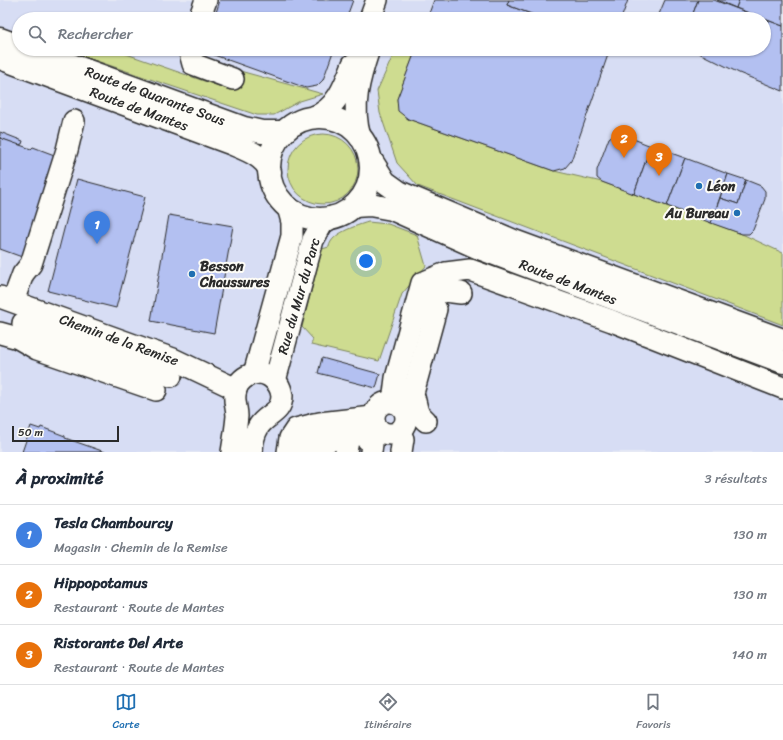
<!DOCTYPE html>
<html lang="fr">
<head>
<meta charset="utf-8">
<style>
	body { margin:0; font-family:Sriracha,sans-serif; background:#f2f2f3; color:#1f2937 }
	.scale { position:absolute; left:12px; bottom:10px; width:107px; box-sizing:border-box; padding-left:4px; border:2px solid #2b2b2b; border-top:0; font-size:11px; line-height:14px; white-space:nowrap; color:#2b2b2b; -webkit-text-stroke:3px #fdfcf7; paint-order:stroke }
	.you { position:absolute; left:366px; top:261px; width:14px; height:14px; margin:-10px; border:3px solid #fff; border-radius:50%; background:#1a73e8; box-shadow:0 0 0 6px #1a73e833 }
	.badge { display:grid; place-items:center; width:26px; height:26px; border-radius:50%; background:#1f6fb2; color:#fff; font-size:13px; font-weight:700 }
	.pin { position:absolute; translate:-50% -33px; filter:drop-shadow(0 1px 2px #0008) }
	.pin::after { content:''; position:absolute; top:21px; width:14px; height:12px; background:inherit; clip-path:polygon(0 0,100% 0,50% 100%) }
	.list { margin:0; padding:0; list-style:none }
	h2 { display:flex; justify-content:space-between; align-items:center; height:52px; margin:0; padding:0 16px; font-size:17px }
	h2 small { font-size:13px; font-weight:400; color:#747a83 }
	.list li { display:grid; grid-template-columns:26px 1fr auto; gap:12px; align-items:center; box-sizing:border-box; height:60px; padding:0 16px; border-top:1px solid #e0e1e3 }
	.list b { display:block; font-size:15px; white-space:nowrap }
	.list p { margin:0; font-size:13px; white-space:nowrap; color:#747a83 }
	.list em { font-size:13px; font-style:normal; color:#747a83 }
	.icon { flex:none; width:22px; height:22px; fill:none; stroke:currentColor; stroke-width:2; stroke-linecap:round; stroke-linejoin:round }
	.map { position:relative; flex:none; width:783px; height:452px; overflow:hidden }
	.search { position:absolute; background:#fff; box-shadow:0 1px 3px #0004; left:12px; right:12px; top:12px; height:44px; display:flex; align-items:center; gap:10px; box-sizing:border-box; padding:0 14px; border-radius:22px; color:#747a83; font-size:15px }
	.sheet { height:232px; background:#fff }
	nav { display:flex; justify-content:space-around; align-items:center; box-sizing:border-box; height:56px; border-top:1px solid #e0e1e3; background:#fff; font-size:11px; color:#747a83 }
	nav a { display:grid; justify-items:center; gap:2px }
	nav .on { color:#1f6fb2 }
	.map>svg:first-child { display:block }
</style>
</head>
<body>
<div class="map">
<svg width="783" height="452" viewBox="0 0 783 452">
	<rect width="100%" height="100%" fill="#e7eaf5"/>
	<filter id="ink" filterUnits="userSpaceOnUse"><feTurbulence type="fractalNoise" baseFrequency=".025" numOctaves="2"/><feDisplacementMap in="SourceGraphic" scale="8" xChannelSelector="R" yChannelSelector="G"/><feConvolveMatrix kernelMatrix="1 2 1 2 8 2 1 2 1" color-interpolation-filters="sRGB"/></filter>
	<g filter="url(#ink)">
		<path fill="#d7ddf4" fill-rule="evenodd" d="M0 0H783V452H0ZM19 19H764V49H19Z"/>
		<g fill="#cedc90" stroke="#7c845e">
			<path d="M61 49H112L230 90 240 71 323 94 300 101 274 115H257Z"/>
			<path d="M396 49H416L397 99 399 111 408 119 554 171 602 182 742 234 783 253V325L418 186 397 163 380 113 377 91Z"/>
			<circle cx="323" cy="169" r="35"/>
			<path d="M368 222 388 224 417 235 426 266 402 294 379 361 311 345 313 339 302 327 322 249 329 247C331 233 356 226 368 222Z"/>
		</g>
		<g fill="#b3c0f1" stroke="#2b2b2b">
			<path d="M220 0H353L346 19H214Z"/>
			<path d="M434 0H509L507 5 545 19H427Z"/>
			<path d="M509 0H628L621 19H545L507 5Z"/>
			<path d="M665 0H698L691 19H657Z"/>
			<path d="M698 0H714L783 26V91L739 73 691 49H764V19H691Z"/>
			<path d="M717 0H739L736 8Z"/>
			<path d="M739 0H783V26L736 8Z"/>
			<path d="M209 49H334L323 80 317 86 306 88 214 55Z"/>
			<path d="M416 49H610L571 161 565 168 554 171 408 119 398 111 397 99Z"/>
			<path d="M0 132 23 141 22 144 18 145 0 138Z"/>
			<path d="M614 134H621L651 146 634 194 602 182 597 178V170L609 138Z"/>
			<path d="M0 138 31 149 33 147 57 156 58 159 22 257 0 249Z"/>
			<path d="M651 146 685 158 667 206 634 194Z"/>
			<path d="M685 158 728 174 711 223 667 206Z"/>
			<path d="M728 174 746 180 738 204 720 198Z"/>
			<path d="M77 179 145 197 116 308 48 291Z"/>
			<path d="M746 180 761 186 765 191V199L753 230 749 234H742L711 223 720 198 738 204Z"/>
			<path d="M169 215 233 226 214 333 151 321Z"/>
			<path d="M322 358 380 374 376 388 318 373Z"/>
			<path d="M31 426 40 429 41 427 65 436V438L105 452H22Z"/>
		</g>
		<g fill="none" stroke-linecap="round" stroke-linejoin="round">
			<defs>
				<g id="minor">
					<path d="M199 19 206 0"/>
					<path d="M370 19 377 0"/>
					<path d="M189 49 193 64 233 79"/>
					<path d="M313 117C336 110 345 85 353 64"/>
					<path d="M360 137C351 106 359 79 369 49"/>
					<path d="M0 297 173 359 236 389"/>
					<path d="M13 301 23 274 31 264 67 150 74 121"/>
					<path d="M423 317 427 297 445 291 461 293"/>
					<path d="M23 323 171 376"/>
					<path d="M0 333 18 338 37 349 156 390"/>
					<path d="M254 374 292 236V222L288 207"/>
					<path d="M275 381 313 240 322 224 332 217"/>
					<circle cx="390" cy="418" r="16"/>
					<path d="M393 402 396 378 422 283 446 273 470 270 612 321 783 388"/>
					<path d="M426 421 418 413 413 393 436 309"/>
					<path d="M399 432 403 439 401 452"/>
					<path d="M363 435 372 444 371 452"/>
					<path d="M232 452C234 440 236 428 237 416 237 409 234 402 235 395 236 378 255 368 269 376 276 380 281 387 282 396 282 413 267 414 259 426 254 434 252 443 252 452"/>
					<path d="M288 452 290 438 296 429 320 423 373 417"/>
					<path d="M303 452 305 439 314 424"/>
					<path d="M318 452 319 444 349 435"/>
					<path d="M346 452 349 435H363L374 422"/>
				</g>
				<g id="major">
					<path d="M0 39 19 46"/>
					<path d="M28 49 244 128 262 132H284"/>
					<path d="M0 58 230 143C244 149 266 156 270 172"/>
					<circle cx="320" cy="168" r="51"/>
					<path d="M370 158 385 182 399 192 514 241 783 340"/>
					<path d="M354 206 370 205 392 209 479 248 783 362"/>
				</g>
			</defs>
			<use href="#minor" stroke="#2b2b2b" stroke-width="24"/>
			<use href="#major" stroke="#2b2b2b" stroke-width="25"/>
			<use href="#minor" stroke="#fdfcf7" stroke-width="21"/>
			<use href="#major" stroke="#fdfcf7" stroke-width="22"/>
		</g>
	</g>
	<g fill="#1f6fb2" stroke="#fdfcf7" stroke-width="1.5">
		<circle cx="699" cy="186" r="4"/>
		<circle cx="737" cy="213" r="4"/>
		<circle cx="192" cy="274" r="4"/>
	</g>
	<g text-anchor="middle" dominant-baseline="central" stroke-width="4" stroke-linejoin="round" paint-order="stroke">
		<g font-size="14" fill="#2b2b2b" stroke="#fdfcf7">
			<text transform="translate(155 96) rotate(20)">Route de Quarante Sous</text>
			<text transform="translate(139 109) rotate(20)">Route de Mantes</text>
			<text transform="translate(568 282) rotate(21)">Route de Mantes</text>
			<text transform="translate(299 296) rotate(-74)">Rue du Mur du Parc</text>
			<text transform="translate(119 340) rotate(20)">Chemin de la Remise</text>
		</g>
		<g font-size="14" font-weight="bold" fill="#2b2b2b" stroke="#fdfcf7" text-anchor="start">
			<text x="707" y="186">Léon</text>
			<text x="729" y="213" text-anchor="end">Au Bureau</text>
			<text x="200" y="266">Besson<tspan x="200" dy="16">Chaussures</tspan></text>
		</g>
	</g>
</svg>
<div class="scale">50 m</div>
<div class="you"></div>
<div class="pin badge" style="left:97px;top:244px;background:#3f7fe0">1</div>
<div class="pin badge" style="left:624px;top:158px;background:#e8710a">2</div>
<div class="pin badge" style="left:659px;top:176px;background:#e8710a">3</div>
<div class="search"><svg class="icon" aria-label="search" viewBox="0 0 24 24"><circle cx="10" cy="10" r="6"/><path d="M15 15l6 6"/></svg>Rechercher</div>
</div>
<section class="sheet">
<h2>À proximité<small>3 résultats</small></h2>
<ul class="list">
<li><span class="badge" style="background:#3f7fe0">1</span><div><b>Tesla Chambourcy</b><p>Magasin · Chemin de la Remise</p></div><em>130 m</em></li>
<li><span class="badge" style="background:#e8710a">2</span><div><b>Hippopotamus</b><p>Restaurant · Route de Mantes</p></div><em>130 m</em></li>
<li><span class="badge" style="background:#e8710a">3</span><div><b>Ristorante Del Arte</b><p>Restaurant · Route de Mantes</p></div><em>140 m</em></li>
</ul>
</section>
<nav>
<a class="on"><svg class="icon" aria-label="map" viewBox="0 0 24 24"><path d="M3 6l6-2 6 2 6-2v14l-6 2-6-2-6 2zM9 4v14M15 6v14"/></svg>Carte</a>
<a><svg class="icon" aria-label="directions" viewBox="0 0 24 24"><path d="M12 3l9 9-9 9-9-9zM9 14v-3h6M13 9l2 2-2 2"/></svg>Itinéraire</a>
<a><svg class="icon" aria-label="saved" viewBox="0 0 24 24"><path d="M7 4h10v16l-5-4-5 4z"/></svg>Favoris</a>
</nav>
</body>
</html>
